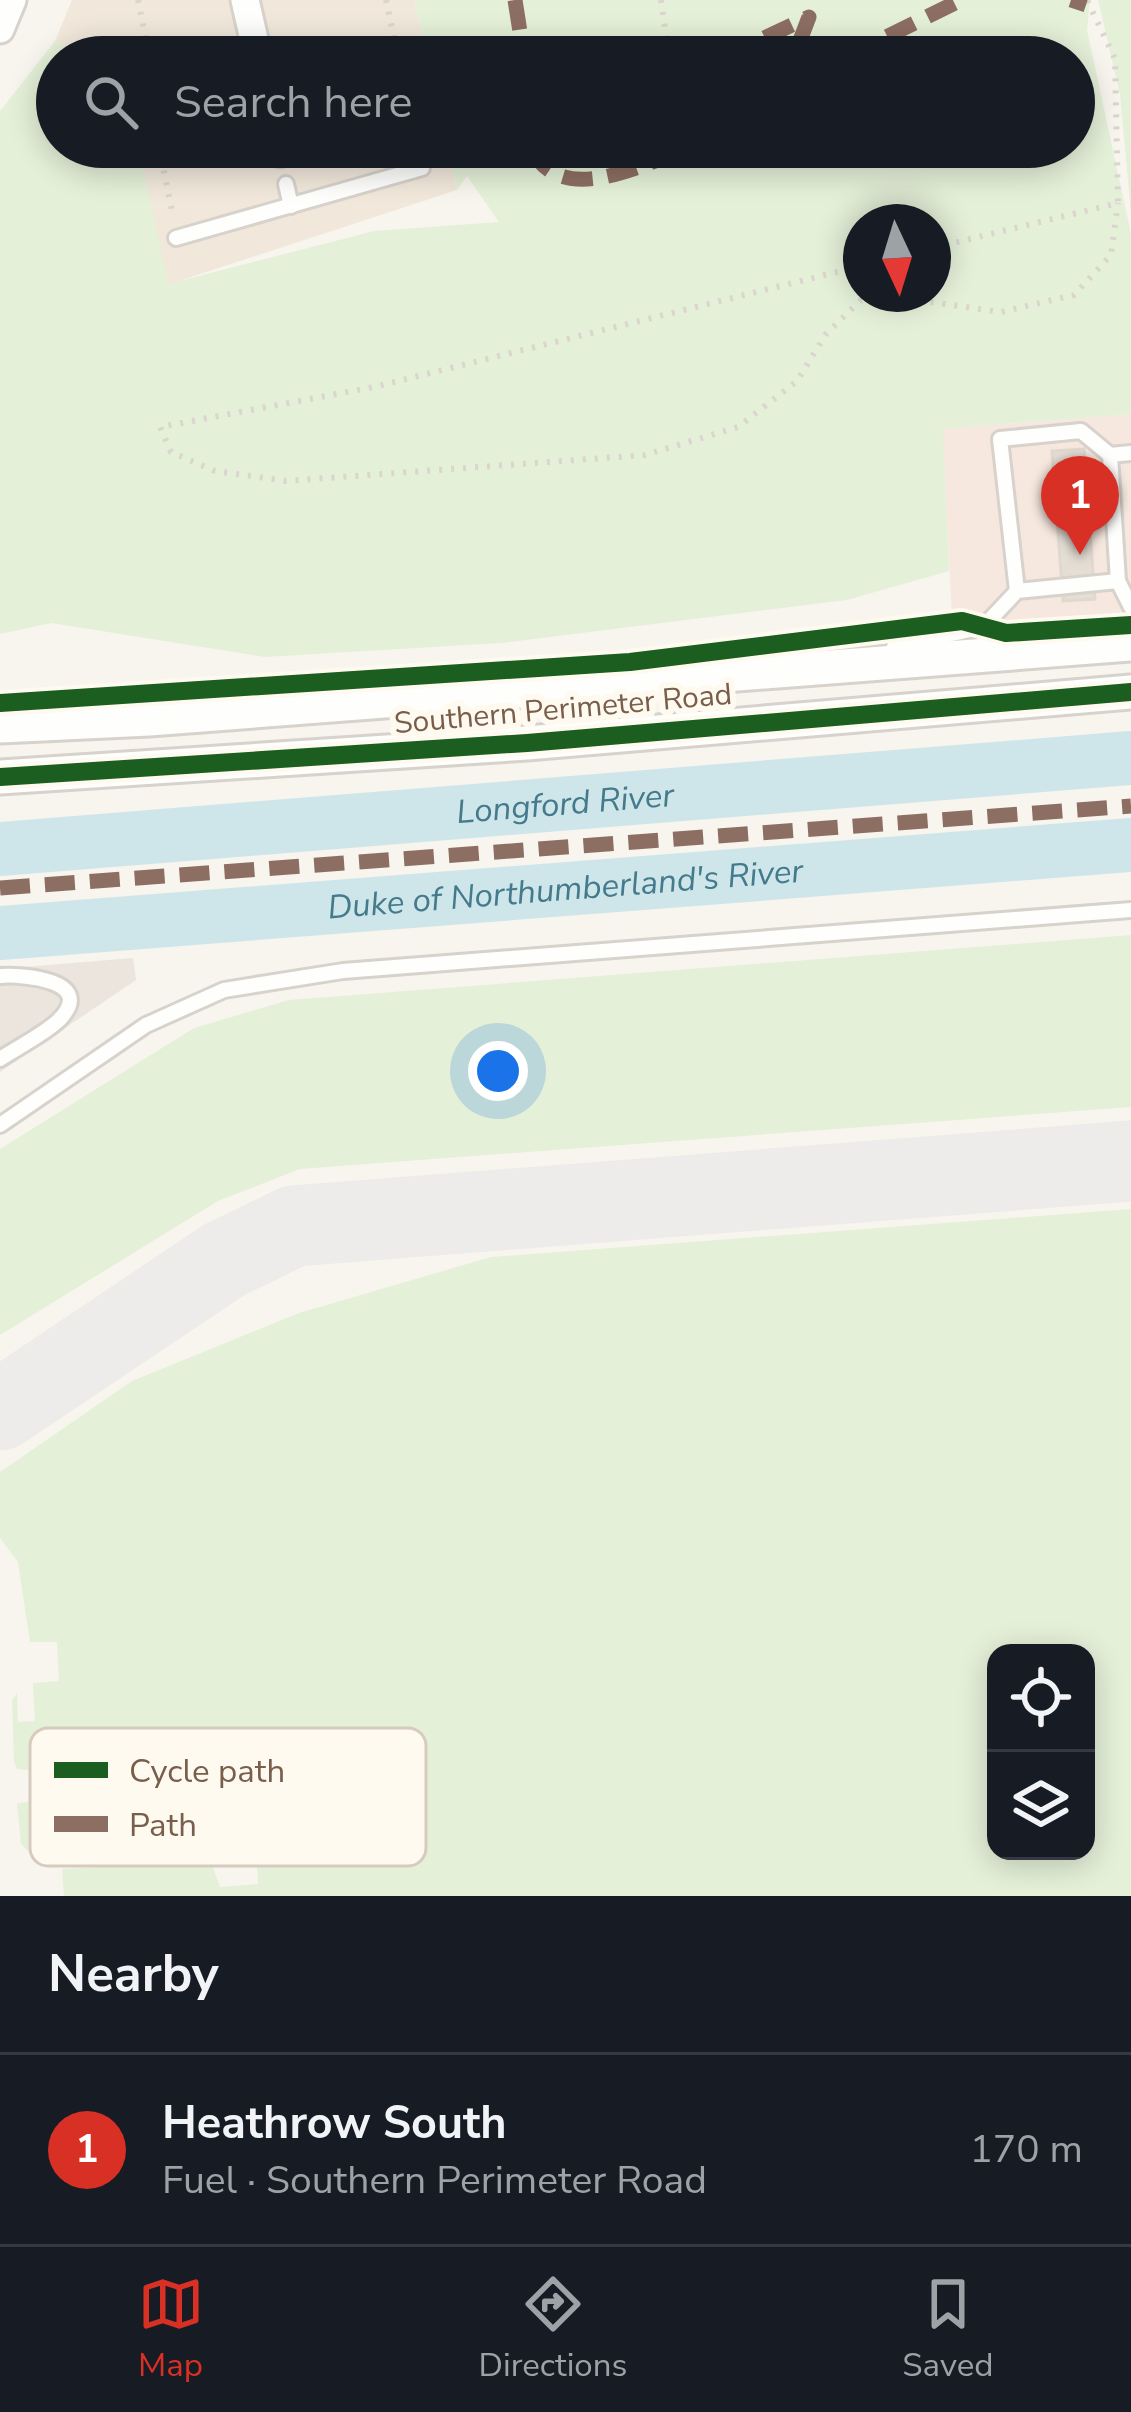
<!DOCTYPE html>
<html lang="en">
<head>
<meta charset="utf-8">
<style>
	body { margin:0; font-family:"Nunito Sans",sans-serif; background:#242831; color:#f1f3f6 }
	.controls { position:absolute; right:36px; bottom:36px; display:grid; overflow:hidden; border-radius:24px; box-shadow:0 6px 30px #0003 }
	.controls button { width:108px; height:108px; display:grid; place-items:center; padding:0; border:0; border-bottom:3px solid #363941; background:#171b24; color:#f1f3f6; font:60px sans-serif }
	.compass { position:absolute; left:843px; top:204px; width:108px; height:108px; border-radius:50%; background:#171b24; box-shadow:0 6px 30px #0003; rotate:176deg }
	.you { position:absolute; left:498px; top:1071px; width:42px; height:42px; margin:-30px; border:9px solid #fff; border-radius:50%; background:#1a73e8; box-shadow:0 0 0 18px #1a73e833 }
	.badge { display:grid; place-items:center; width:78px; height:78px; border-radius:50%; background:#d93025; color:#fff; font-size:39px; font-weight:700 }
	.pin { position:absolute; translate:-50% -99px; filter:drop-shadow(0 3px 6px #0008) }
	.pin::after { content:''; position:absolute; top:63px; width:42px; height:36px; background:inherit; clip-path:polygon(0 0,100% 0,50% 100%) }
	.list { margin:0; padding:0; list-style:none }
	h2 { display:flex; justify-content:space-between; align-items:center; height:156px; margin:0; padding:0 48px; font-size:51px }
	h2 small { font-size:39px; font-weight:400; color:#9ea1a6 }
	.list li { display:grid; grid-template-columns:78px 1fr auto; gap:36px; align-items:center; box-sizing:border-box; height:192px; padding:0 48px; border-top:3px solid #363941 }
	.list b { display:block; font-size:45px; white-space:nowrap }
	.list p { margin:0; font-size:39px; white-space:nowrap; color:#9ea1a6 }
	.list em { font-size:39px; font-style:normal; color:#9ea1a6 }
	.icon { flex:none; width:66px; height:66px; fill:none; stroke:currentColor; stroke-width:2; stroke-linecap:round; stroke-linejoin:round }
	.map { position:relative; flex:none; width:1131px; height:1896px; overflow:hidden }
	.search { position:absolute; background:#171b24; box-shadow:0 6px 30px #0003; left:36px; right:36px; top:36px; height:132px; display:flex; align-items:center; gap:30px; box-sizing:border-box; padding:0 42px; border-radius:66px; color:#9ea1a6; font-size:45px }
	.sheet { height:348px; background:#171b24 }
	nav { display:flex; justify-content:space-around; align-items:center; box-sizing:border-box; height:168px; border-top:3px solid #363941; background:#171b24; font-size:33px; color:#9ea1a6 }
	nav a { display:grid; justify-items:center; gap:6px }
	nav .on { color:#d93025 }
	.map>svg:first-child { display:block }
</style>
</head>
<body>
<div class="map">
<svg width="1131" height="1896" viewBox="0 0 1131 1896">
	<rect width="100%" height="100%" fill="#f8f5ee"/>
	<g fill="#f1e8db">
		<path d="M72 0H414L427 57H90L55 41Z"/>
		<path d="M139 147H448L457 190 167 285Z"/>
	</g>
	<path fill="#f6e8df" d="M1131 414V620L1007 626 952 616 942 429Z"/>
	<path fill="#ebe5de" d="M133 958 136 980 0 1072V969Z"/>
	<g fill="#e4f0d8" fill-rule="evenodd">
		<path d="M414 0H1090L1087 30 1131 234V414L943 429 949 571 847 600 501 643 265 657 51 623 0 634V111L55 41 90 57H57V147H139L168 284 374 231 499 222 467 176 457 190 448 147H1074V57H427ZM861 222H933V294H861Z"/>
		<path d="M1098 0H1131V214L1120 94Z"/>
		<path d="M1131 935V1107L300 1169 218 1201 0 1335V1149L194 1028 289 1000Z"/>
		<path d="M1131 1209V1896H64L62 1869 211 1862 220 1887 258 1884 256 1848 35 1858 21 1844 17 1803 41 1801 38 1771 17 1769 14 1761 12 1701 17 1693 18 1722 35 1721 33 1683 59 1681 57 1642H30L18 1562 0 1538V1472L132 1381 299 1313 491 1257ZM996 1653H1086V1851H996Z"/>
	</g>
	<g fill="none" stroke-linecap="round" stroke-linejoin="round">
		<g stroke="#cee6ea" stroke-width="54">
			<path id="s1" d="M0 849 1131 758"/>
			<path id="s2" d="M0 933 1131 845"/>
		</g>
		<path stroke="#eeecea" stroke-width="81" d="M0 1410 224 1260 294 1226 1131 1161"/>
	</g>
	<path fill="#e5ded5" stroke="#e1d9d0" stroke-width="3" d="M1084 449 1095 599 1063 601 1052 451Z"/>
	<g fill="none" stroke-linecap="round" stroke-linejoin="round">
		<defs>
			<g id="service">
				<path d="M286 184 291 206"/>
				<path d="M176 238 422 168"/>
				<path d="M1118 581 1110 455 1131 453"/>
				<path d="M1017 591 1000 439 1081 431 1110 455"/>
				<path d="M894 647 983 627 1017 591 1118 581 1131 607"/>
				<path d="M0 976C21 974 98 980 59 1020 43 1035 18 1047 0 1059"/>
				<path d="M0 1125 146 1025 224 990 343 971 1131 910"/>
			</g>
			<g id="minor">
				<path d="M245 0 258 57"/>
				<path d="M0 29 12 0"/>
				<path d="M279 147 280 153"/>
			</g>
			<g id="tertiary">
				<path d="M0 726 149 719 1131 644"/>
				<path d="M0 777 527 743 1131 692"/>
			</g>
		</defs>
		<use href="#service" stroke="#d7d2cb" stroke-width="20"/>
		<use href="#minor" stroke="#d7d2cb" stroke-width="33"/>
		<use href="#tertiary" stroke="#d7d2cb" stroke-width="39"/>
		<g stroke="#dbd5cf" stroke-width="6" stroke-dasharray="3 9" stroke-linecap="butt">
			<path d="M138 0 146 39 138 57"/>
			<path d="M386 0 398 57"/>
			<path d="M661 0 669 57"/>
			<path d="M159 147 173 216"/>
			<path d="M933 248 1118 203 1115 59 1087 0"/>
			<path d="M861 266 374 387 160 427 171 452 215 471 286 481 645 455 738 427 797 381 826 334 861 300H917L1001 312 1074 295 1111 255 1118 203"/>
		</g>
		<use href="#service" stroke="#fefefc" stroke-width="14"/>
		<use href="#minor" stroke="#fefefc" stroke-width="27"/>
		<use href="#tertiary" stroke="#fefefc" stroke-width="33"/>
		<g stroke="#8d6e63" stroke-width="15" stroke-dasharray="30 15" stroke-linecap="butt">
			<path d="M515 0 524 57"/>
			<path d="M1071 0 1086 5"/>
			<path d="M799 44H872L961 0"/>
			<path d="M724 57 809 17 796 51"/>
			<path d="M531 147C558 210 645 164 690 147"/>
			<path d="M0 888 1131 806"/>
		</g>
		<defs>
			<g id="cycleway">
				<path d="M0 703 630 662 962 621 1006 633 1131 625"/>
				<path d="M0 777 527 743 1131 692"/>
			</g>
		</defs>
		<use href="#cycleway" stroke="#fffaf0" stroke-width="26"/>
		<use href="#cycleway" stroke="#1b5e20" stroke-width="18"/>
	</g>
	<g text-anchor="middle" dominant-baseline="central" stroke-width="12" stroke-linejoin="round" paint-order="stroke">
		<g font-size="30" fill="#785e4b" stroke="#fffaf0">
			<text transform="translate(563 709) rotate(-5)">Southern Perimeter Road</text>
		</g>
		<g font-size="33" font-style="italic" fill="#447b8c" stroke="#fffaf0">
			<text stroke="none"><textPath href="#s1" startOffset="567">Longford River</textPath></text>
			<text stroke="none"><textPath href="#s2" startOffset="567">Duke of Northumberland's River</textPath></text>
		</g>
	</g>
	<rect x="30" y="1728" width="396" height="138" rx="18" fill="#fffaf0" stroke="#d6cbbe" stroke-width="3"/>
	<rect x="54" y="1762" width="54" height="16" fill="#1b5e20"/>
	<rect x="54" y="1816" width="54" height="16" fill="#8d6e63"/>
	<g font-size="33" fill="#785e4b">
		<text x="129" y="1782">Cycle path</text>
		<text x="129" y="1836">Path</text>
	</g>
</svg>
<div class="controls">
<button><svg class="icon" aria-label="locate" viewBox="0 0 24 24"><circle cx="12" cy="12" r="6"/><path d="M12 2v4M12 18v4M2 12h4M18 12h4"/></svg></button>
<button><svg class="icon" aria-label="layers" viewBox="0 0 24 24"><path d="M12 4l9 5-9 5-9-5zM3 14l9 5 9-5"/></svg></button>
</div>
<svg class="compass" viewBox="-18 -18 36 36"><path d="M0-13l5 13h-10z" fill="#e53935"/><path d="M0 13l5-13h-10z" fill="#9ea1a6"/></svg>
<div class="you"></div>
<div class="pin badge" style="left:1080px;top:555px">1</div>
<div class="search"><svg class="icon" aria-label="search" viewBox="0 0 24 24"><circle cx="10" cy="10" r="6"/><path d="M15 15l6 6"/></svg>Search here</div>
</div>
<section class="sheet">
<h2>Nearby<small></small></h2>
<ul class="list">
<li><span class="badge">1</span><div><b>Heathrow South</b><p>Fuel · Southern Perimeter Road</p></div><em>170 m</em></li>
</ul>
</section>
<nav>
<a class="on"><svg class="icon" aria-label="map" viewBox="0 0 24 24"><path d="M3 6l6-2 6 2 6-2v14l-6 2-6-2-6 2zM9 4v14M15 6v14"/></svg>Map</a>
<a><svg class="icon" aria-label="directions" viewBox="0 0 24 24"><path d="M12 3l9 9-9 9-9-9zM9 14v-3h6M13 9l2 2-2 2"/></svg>Directions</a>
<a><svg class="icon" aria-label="saved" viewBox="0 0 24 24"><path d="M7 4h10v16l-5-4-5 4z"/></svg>Saved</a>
</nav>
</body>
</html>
